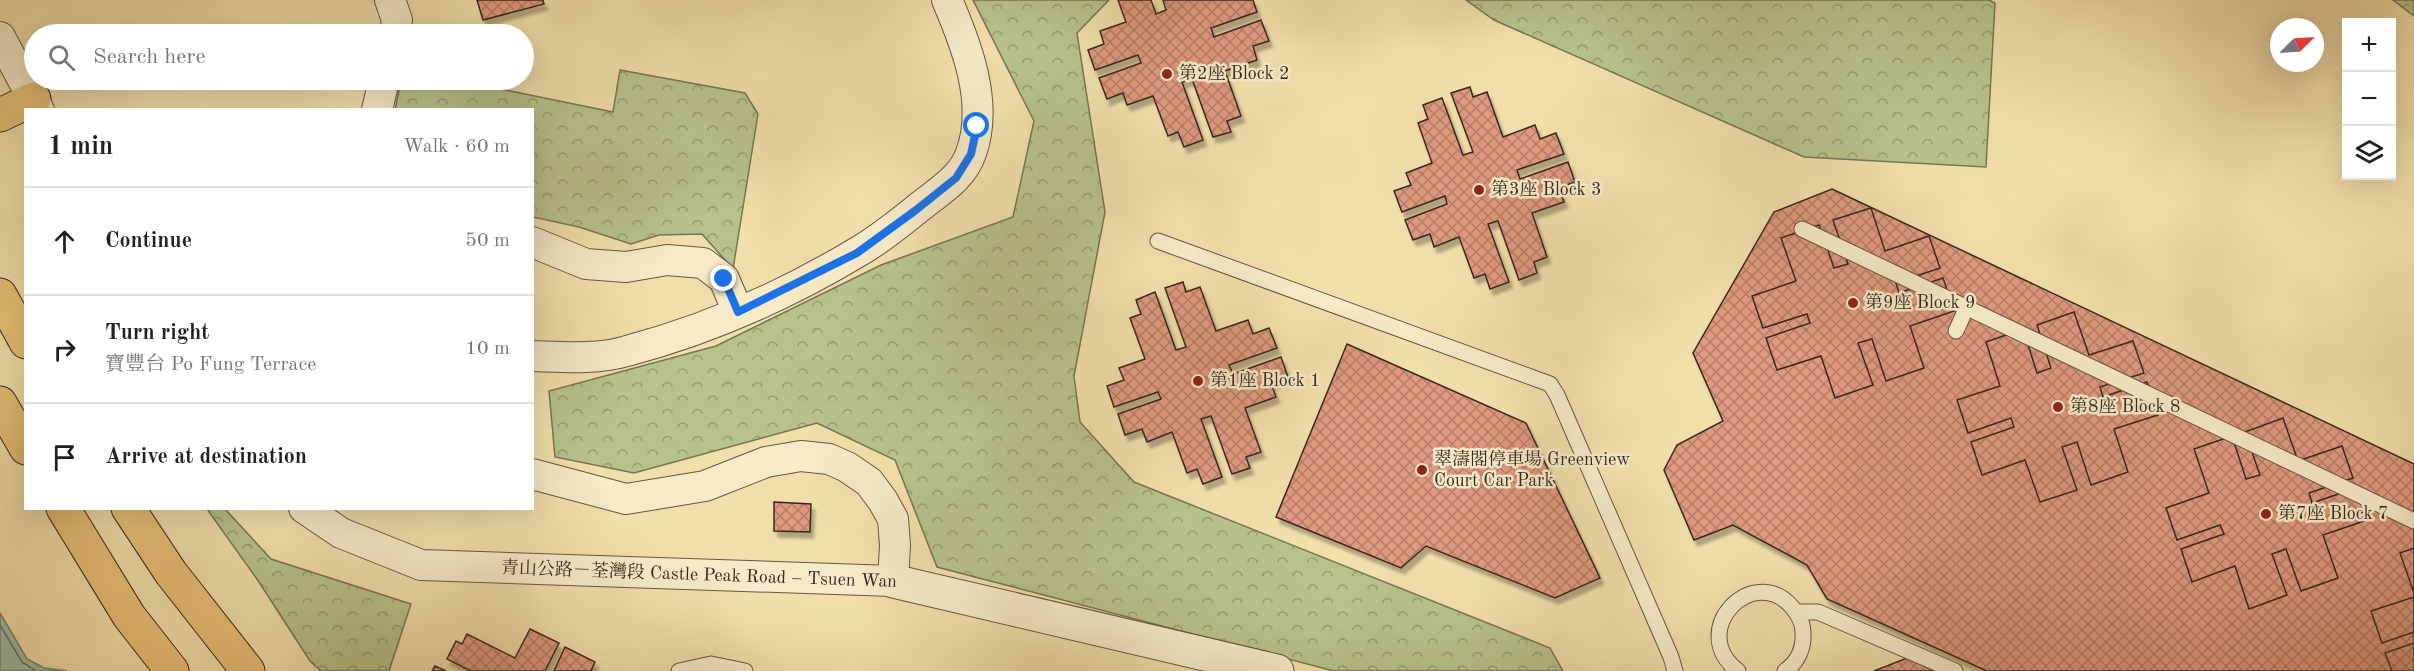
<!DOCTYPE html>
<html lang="en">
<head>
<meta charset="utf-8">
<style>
	body { margin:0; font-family:"Old Standard TT","Noto Serif TC",serif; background:#f2f2f2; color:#202124 }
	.controls { position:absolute; right:18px; top:18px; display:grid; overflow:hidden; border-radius:0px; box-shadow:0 6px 24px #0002 }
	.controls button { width:54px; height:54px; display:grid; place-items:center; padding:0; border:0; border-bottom:2px solid #e0e0e0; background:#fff; color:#202124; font:30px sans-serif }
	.compass { position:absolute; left:2270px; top:18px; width:54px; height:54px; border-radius:50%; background:#fff; box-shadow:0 6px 24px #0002; rotate:66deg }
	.stop { position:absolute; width:18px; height:18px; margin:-14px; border:4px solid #1a73e8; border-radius:50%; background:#fff }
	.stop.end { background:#1a73e8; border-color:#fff; box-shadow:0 2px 6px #0008 }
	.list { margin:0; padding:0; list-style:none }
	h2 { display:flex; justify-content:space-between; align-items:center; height:78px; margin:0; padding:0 24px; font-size:26px }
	h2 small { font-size:20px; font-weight:400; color:#757577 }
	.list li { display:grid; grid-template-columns:39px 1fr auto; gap:18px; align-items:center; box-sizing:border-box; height:108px; padding:0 24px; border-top:2px solid #e0e0e0 }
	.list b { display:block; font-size:22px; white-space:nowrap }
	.list p { margin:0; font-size:20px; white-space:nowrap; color:#757577 }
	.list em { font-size:20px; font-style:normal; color:#757577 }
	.icon { flex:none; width:33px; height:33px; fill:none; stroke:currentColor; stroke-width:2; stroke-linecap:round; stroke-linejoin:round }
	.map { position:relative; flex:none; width:2414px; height:671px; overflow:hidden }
	.search { position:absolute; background:#fff; box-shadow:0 6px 24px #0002; left:24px; top:24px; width:510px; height:66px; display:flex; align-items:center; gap:15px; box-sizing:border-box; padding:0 21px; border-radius:33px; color:#757577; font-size:22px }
	.panel { position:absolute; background:#fff; box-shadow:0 6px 24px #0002; left:24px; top:108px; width:510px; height:402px; border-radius:0px }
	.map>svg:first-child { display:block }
</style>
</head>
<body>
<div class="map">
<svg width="2414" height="671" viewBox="0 0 2414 671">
	<defs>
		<pattern id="forest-crowns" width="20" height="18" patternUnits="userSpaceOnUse" patternTransform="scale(1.5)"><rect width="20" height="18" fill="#b7c28b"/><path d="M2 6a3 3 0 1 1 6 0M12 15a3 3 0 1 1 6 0" fill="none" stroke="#969e71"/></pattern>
		<pattern id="building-cross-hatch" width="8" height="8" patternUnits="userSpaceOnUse" patternTransform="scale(1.5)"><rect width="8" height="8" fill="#df997e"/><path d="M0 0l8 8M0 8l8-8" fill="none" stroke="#b67d67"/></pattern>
		<filter id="shadow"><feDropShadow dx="3.5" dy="6" stdDeviation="1.5" flood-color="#0004"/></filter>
	</defs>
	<rect width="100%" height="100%" fill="#f1dfab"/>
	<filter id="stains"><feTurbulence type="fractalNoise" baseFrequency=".00333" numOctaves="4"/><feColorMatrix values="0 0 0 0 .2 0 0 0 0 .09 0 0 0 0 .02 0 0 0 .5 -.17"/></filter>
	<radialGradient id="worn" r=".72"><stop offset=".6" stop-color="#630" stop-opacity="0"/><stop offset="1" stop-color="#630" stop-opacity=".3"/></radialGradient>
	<g fill="url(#forest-crowns)" stroke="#787456" stroke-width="1.5">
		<path d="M973 0H1109L1077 33 1105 212 1074 376 1080 422 1134 482 1550 648 1563 671H1334L937 567 895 460 817 423 634 473 555 457 549 391 716 346 881 265 1013 217 1034 121Z"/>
		<path d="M1466 0H1989L1995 3 1986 167 1804 157 1494 20Z"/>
		<path d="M2393 0H2414V16Z"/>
		<path d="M620 70 745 93 758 114 733 269 702 234 659 235 631 244 579 227 533 217 532 110H395L401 80H456L613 112Z"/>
		<path d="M207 509H225L271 559 411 604 389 671H321L310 661 259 582Z"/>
	</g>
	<path fill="#9bbda6" stroke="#748170" stroke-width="1.5" d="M0 613 27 659 44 668 67 671H0Z"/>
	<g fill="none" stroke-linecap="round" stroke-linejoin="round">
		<path stroke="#6a7263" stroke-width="1.5" d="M0 625 22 662 36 671"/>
	</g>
	<g fill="url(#building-cross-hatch)" stroke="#392720" stroke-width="1.5" filter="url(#shadow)">
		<path d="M477 0H543L544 4 483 20Z"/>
		<path d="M1118 0H1151L1156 14 1166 10 1163 0H1253L1257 12 1211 28 1214 37 1261 20 1269 41 1253 46 1257 60 1225 71 1241 116 1227 121 1231 132 1213 137 1192 79 1182 82 1203 140 1184 147 1178 132 1168 136 1153 96 1127 105 1123 93 1107 99 1099 78 1141 63 1138 55 1095 70 1088 50 1104 44 1100 31 1126 22Z"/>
		<path d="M1470 87 1473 97 1487 92 1503 137 1535 125 1540 139 1556 133 1564 154 1517 170 1520 179 1568 162 1575 182 1559 188 1564 202 1532 213 1547 257 1534 262 1537 273 1519 280 1498 221 1488 224 1509 282 1490 289 1485 274 1474 278 1459 237 1434 247 1430 234 1413 240 1405 220 1447 204 1445 196 1402 212 1394 191 1411 185 1406 173 1432 163 1418 123 1428 119 1423 105 1442 98 1463 155 1473 152 1451 93Z"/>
		<path d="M1832 189 2414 464V671H1987L1827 599 1807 565 1733 525 1694 540 1664 470 1677 445 1723 421 1693 353 1774 212Z"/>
		<path d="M1871 208 1885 251 1929 236 1940 268 1896 283 1899 293 1943 278 1954 311 1910 326 1924 368 1886 381 1872 339 1858 343 1873 385 1835 398 1821 356 1777 370 1766 338 1810 323 1807 314 1763 328 1752 296 1796 281 1781 238 1819 225 1834 268 1848 264 1833 220Z"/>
		<path d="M1183 282 1186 292 1200 287 1216 331 1248 320 1253 334 1269 328 1277 348 1229 365 1233 374 1281 357 1288 377 1271 383 1276 397 1245 408 1261 452 1246 457 1250 468 1232 474 1211 416 1201 419 1222 477 1203 484 1197 469 1187 473 1172 432 1147 442 1142 429 1125 435 1118 414 1161 399 1158 392 1114 407 1107 386 1124 380 1119 368 1145 359 1130 318 1141 314 1136 300 1155 292 1176 350 1186 347 1165 288Z"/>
		<path d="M2074 312 2089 355 2133 341 2144 373 2100 387 2103 397 2147 382 2158 415 2114 429 2128 472 2091 485 2077 442 2062 447 2077 490 2040 502 2025 460 1982 475 1971 442 2014 427 2011 418 1968 433 1957 400 2000 386 1986 342 2023 329 2037 373 2051 368 2037 325Z"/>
		<path d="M1347 344 1526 423 1600 578 1555 598 1426 546 1401 568 1276 517Z"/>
		<path d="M2283 418 2298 461 2342 446 2353 478 2309 493 2312 503 2356 488 2367 520 2323 535 2338 578 2301 591 2286 549 2272 554 2287 595 2249 609 2235 566 2192 582 2181 549 2224 534 2220 525 2177 540 2166 508 2209 493 2194 449 2232 436 2246 479 2260 475 2245 432Z"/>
		<path d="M774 502 811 504 810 532 774 531Z"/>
		<path d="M2414 548V593L2400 553Z"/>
		<path d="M2414 597V632L2382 643 2371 611Z"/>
		<path d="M530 629 559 643 545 671H471L447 659 456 641 462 644 467 634 515 658Z"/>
		<path d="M2414 643V671H2392L2385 653Z"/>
		<path d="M565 647 595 662 591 671H554Z"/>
		<path d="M1907 658 1935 671H1874Z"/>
		<path d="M435 666 446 671H432Z"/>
	</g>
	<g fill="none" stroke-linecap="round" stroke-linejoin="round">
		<defs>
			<g id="service">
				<path d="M1802 229 2414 521"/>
				<path d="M1158 241 1550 384 1557 395 1671 657 1675 671"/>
				<path d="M1956 331 1967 307"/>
				<path d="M1797 612H1818L1955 671"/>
				<path d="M679 671 711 664 745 671"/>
				<path d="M1738 671C1686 631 1753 562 1792 607 1798 614 1803 622 1803 632 1804 648 1798 662 1785 671"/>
			</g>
			<g id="minor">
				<path d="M390 0 397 20 395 34"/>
				<path d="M0 37 39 110"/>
				<path d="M377 110 384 80"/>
				<path d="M532 242 586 264 626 267 667 260 703 263 724 279 738 312"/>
				<path d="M532 356C563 357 597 360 627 351 706 330 786 295 856 253 879 240 901 222 922 205 941 190 963 177 971 153 989 104 967 46 947 0"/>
				<path d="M304 508 341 533 421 565 893 581 895 545 893 519 883 501 869 482 847 467 829 459 801 456 766 462 705 486 626 499 532 474"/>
			</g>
			<path id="tertiary" d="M893 581 1277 671"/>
			<g id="primary">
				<path d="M0 115 34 99"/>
				<path d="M0 295 26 342"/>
				<path d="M0 403 26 448"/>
				<path d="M63 508 129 616 172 671"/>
				<path d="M128 508 171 573 248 671"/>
			</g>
		</defs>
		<use href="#service" stroke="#675543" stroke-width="17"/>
		<use href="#minor" stroke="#675543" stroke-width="32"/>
		<use href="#tertiary" stroke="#675543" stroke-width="35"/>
		<use href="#primary" stroke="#392720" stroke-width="35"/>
		<use href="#service" stroke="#f6eac8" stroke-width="15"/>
		<use href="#minor" stroke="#f6eac8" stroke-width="30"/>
		<use href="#tertiary" stroke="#f6eac8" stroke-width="33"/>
		<use href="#primary" stroke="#e8c076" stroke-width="33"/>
	</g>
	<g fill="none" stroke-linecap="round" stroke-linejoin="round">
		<path stroke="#1a73e8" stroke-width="8" d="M724 279 738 312 857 253 916 210 956 178 971 154 977 126"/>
	</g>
	<g fill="#8f2418" stroke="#f6eac8" stroke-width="2">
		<circle cx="1167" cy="74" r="6"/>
		<circle cx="1479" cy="190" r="6"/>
		<circle cx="1853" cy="303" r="6"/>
		<circle cx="1198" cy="381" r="6"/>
		<circle cx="2058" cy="407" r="6"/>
		<circle cx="1422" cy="470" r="6"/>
		<circle cx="2266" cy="514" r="6"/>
	</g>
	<g text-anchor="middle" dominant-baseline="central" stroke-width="5" stroke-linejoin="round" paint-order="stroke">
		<g font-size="18" fill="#392720" stroke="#f6eac8" text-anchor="start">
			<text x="1179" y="74">第2座 Block 2</text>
			<text x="1491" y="190">第3座 Block 3</text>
			<text x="1865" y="303">第9座 Block 9</text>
			<text x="1210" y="381">第1座 Block 1</text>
			<text x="2070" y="407">第8座 Block 8</text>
			<text x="1434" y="460">翠濤閣停車場 Greenview<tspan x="1434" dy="21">Court Car Park</tspan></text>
			<text x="2278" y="514">第7座 Block 7</text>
		</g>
		<g font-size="18" fill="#392720" stroke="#f6eac8">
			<text transform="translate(699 575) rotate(2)">青山公路－荃灣段 Castle Peak Road – Tsuen Wan</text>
		</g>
	</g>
	<rect width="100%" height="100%" filter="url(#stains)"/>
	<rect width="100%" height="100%" fill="url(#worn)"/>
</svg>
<div class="controls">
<button>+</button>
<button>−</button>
<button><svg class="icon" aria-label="layers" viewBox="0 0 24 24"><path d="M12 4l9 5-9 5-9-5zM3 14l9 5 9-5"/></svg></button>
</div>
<svg class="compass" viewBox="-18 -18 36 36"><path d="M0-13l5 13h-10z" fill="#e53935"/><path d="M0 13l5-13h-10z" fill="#757577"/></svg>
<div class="stop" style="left:977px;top:126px"></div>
<div class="stop end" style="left:724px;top:279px"></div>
<div class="search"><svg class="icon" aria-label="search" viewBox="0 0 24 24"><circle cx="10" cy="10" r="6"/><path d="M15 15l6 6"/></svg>Search here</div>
<section class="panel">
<h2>1 min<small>Walk · 60 m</small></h2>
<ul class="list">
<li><svg class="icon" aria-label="ahead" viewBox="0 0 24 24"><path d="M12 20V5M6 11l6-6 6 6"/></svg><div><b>Continue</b></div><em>50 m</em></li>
<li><svg class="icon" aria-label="right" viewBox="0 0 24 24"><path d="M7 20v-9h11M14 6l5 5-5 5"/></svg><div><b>Turn right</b><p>寶豐台 Po Fung Terrace</p></div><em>10 m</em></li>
<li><svg class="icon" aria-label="arrive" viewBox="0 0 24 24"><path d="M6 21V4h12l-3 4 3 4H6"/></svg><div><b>Arrive at destination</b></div></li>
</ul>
</section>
</div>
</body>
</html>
